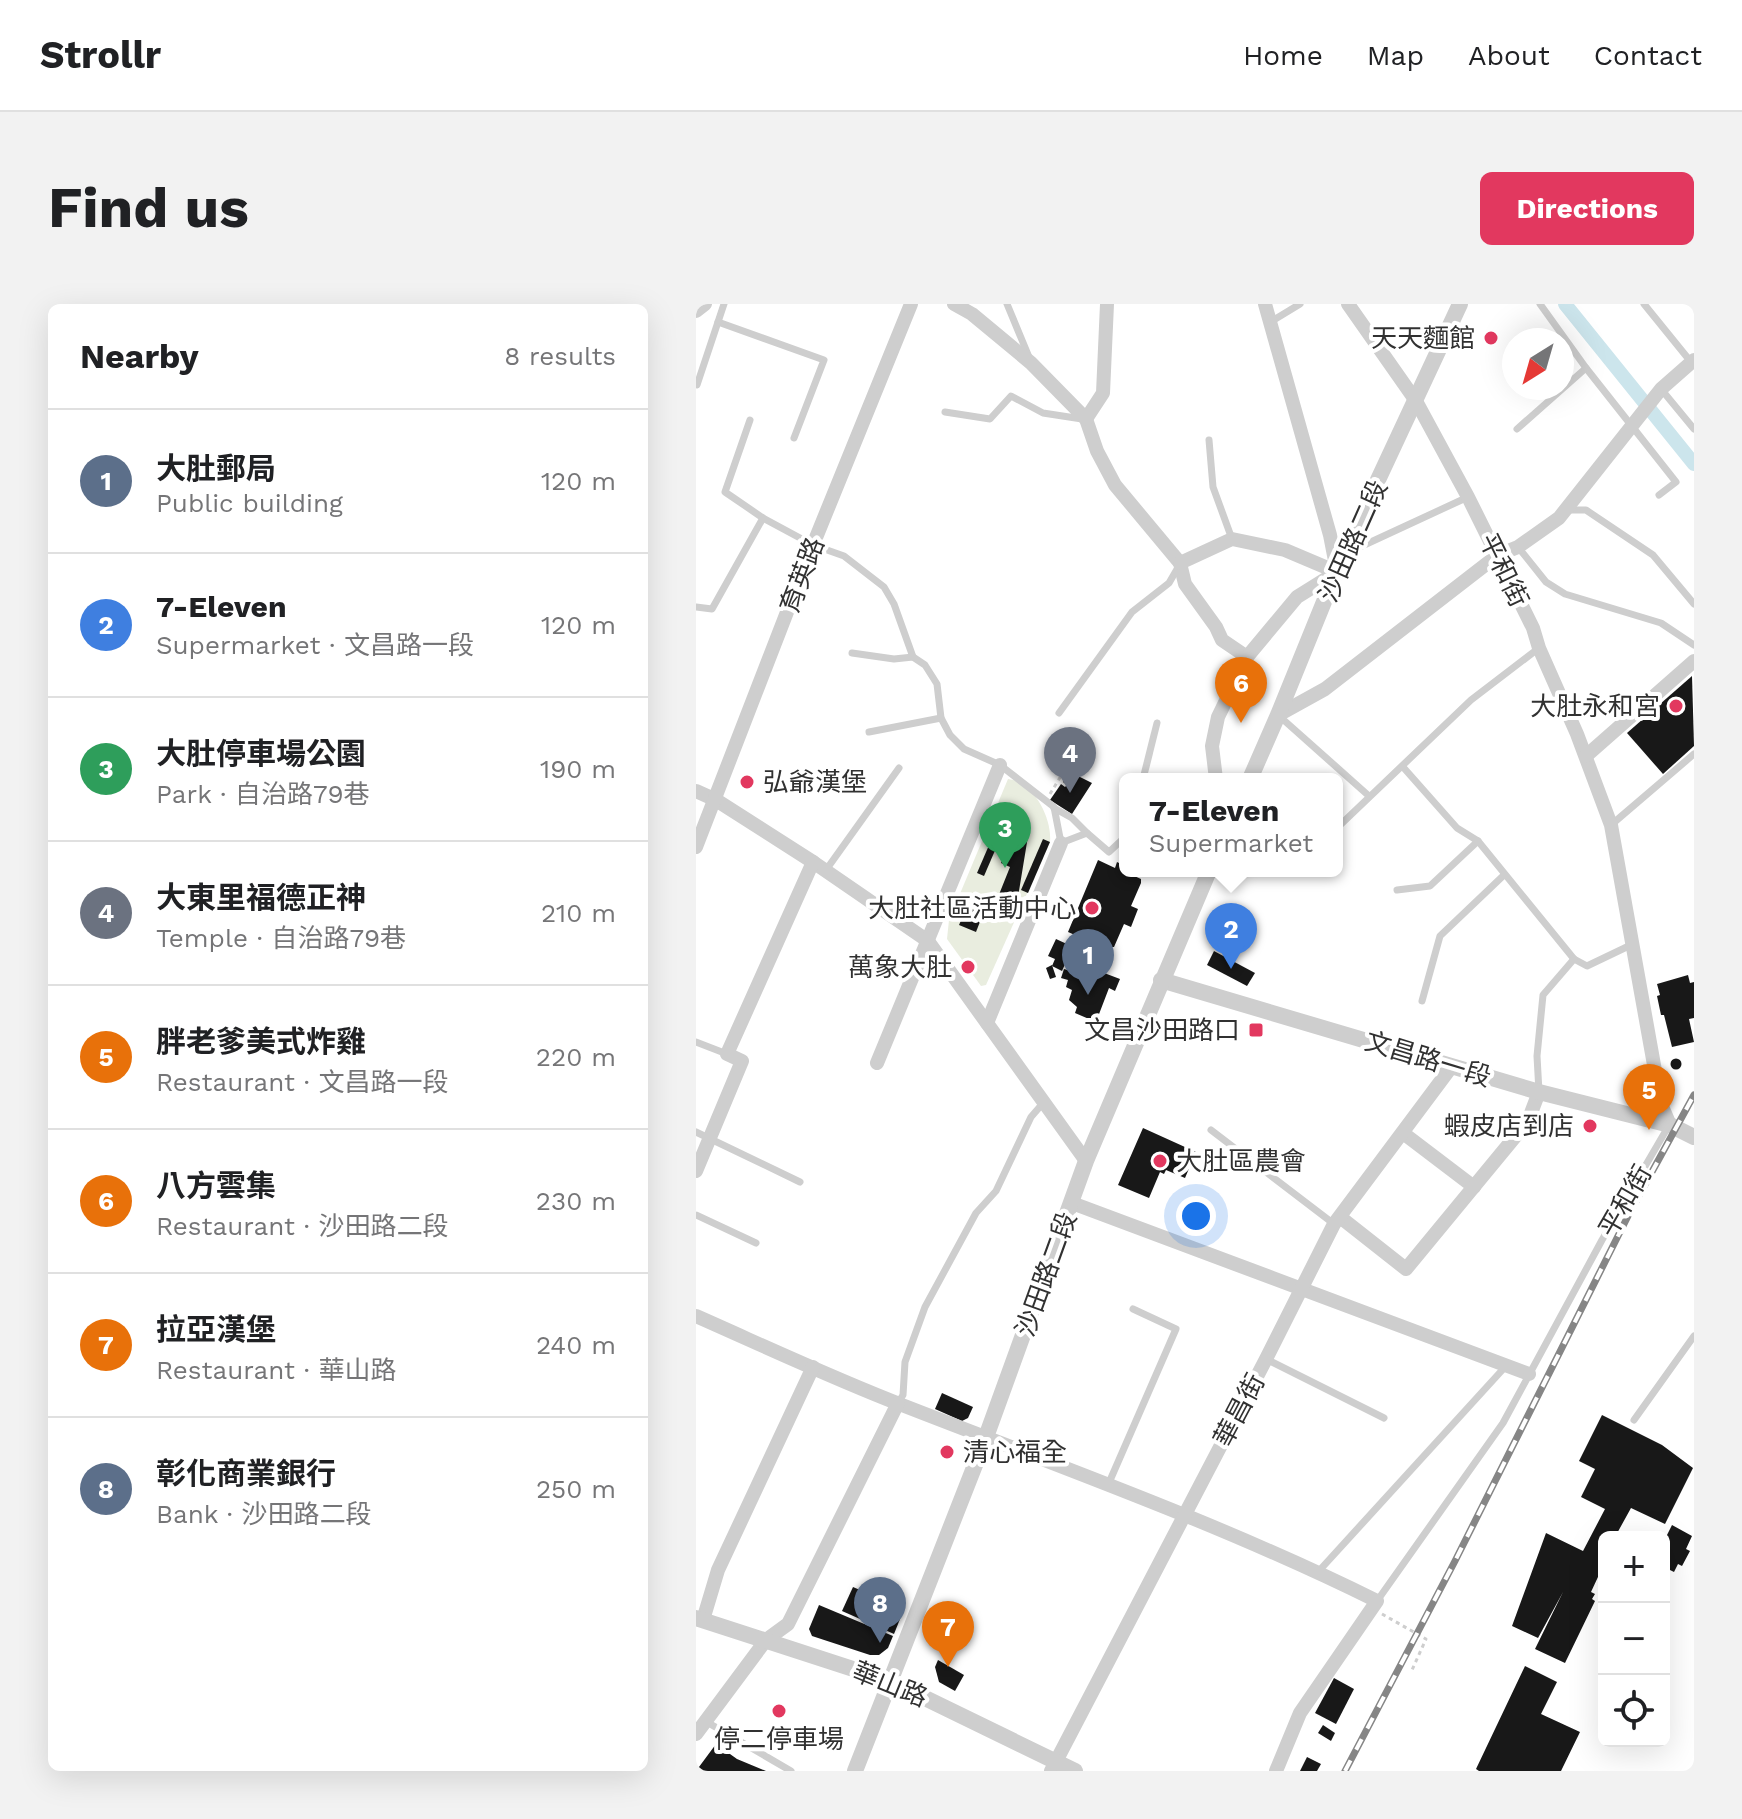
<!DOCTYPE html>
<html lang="en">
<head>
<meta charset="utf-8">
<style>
	body { margin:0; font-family:"Work Sans","Noto Sans TC",sans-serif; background:#f2f2f2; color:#202124 }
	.controls { position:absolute; right:24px; bottom:24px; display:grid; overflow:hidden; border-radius:12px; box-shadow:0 8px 32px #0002 }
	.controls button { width:72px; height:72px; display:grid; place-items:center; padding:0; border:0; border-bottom:2px solid #e0e0e0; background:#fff; color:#202124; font:40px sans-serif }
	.compass { position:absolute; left:806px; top:24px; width:72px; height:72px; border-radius:50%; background:#fff; box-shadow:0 8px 32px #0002; rotate:217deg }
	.you { position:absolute; left:500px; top:912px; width:28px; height:28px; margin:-20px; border:6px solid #fff; border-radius:50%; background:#1a73e8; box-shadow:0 0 0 12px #1a73e833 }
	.badge { display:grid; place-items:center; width:52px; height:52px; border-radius:50%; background:#e2385f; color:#fff; font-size:26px; font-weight:700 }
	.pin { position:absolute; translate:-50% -66px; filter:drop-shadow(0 2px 4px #0008) }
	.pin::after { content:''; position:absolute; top:42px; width:28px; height:24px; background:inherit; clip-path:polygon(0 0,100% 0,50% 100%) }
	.popup { position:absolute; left:423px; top:469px; width:224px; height:104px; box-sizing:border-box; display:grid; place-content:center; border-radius:12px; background:#fff; filter:drop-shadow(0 2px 6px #0005); font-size:26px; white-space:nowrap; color:#757577 }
	.popup b { font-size:30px; color:#202124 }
	.popup::after { content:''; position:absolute; left:50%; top:100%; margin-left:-16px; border:16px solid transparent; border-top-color:#fff }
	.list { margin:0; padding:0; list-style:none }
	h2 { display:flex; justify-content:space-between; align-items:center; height:104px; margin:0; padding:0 32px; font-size:34px }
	h2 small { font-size:26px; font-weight:400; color:#757577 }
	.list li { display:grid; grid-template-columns:52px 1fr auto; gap:24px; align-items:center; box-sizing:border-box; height:144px; padding:0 32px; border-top:2px solid #e0e0e0 }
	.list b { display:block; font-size:30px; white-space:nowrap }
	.list p { margin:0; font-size:26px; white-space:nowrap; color:#757577 }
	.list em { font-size:26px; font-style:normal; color:#757577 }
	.icon { flex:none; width:44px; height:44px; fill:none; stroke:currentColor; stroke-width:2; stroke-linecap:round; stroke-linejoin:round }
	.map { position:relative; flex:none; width:998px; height:1467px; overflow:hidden; border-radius:12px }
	header { display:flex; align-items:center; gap:48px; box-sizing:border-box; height:112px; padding:0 40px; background:#fff; border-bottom:2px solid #e0e0e0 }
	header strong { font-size:38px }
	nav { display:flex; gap:44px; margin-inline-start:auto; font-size:28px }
	.intro { display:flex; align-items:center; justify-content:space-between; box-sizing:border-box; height:192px; padding:0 48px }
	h1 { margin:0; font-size:56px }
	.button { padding:20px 36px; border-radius:12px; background:#e2385f; color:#fff; font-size:28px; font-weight:700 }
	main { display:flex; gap:48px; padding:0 48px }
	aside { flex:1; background:#fff; border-radius:12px; box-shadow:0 8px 32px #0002 }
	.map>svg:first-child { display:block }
</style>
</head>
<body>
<header>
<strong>Strollr</strong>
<nav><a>Home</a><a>Map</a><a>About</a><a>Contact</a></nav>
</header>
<div class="intro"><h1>Find us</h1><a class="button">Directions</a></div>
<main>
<aside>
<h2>Nearby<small>8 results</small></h2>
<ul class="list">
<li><span class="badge" style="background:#5c6f8a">1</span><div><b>大肚郵局</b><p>Public building</p></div><em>120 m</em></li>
<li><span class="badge" style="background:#3f7fe0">2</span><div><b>7-Eleven</b><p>Supermarket · 文昌路一段</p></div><em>120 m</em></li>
<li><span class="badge" style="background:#2e9e5b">3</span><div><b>大肚停車場公園</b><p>Park · 自治路79巷</p></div><em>190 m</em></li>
<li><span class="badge" style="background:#6b7280">4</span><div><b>大東里福德正神</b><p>Temple · 自治路79巷</p></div><em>210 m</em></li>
<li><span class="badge" style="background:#e8710a">5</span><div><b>胖老爹美式炸雞</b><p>Restaurant · 文昌路一段</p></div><em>220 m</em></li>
<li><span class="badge" style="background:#e8710a">6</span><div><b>八方雲集</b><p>Restaurant · 沙田路二段</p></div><em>230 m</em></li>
<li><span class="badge" style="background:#e8710a">7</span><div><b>拉亞漢堡</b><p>Restaurant · 華山路</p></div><em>240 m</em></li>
<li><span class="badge" style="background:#5c6f8a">8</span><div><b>彰化商業銀行</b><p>Bank · 沙田路二段</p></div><em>250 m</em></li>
</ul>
</aside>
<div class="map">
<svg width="998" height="1467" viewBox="0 0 998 1467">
	<rect width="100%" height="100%" fill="#fff"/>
	<path fill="#e9eddf" d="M312 475C338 478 356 514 354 538L290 681 285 682 251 635 253 616Z"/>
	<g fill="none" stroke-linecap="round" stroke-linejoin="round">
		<path stroke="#cce5ec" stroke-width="14" d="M869 0 998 160"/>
	</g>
	<g fill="#181818">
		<path d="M996 372 998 442 967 470 931 429Z"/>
		<path d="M374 468 396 479 376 510 354 496 365 480 369 483 371 481 367 478Z"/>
		<path d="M303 518 310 521 288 572 281 569Z"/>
		<path d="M330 524 333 526 322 593 305 618 294 613 314 563 305 559 313 540 322 544Z"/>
		<path d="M347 535 354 538 332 589 325 586Z"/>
		<path d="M402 556 419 564 421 558 429 562 427 567 445 575V579L435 602 442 605 435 623 428 620 418 643H416L414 646 372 628Z"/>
		<path d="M271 603 287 610 280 628 263 621Z"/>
		<path d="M360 635 386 647 378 664 370 658 366 667 356 662 359 655 352 652Z"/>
		<path d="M518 647 559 669 551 682 511 661Z"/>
		<path d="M356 661 360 673 354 675 350 664Z"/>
		<path d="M387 661 424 675 419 687 413 684 400 718 379 709 381 703 373 696 376 686 370 683 372 676 365 674 368 665 375 667 385 665Z"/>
		<path d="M992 671 994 679 998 678V714L993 715 998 738 976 743 968 711H965L961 692 964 691 961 680Z"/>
		<circle cx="980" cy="760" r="5.5"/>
		<path d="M447 824 500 848 489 874 470 866 468 870 464 868 453 894 422 881Z"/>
		<path d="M246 1089 277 1103 272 1114 266 1117 239 1105Z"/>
		<path d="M906 1111 966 1141 997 1164 969 1220 935 1204 919 1233H908V1260L895 1288 899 1290 896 1295 899 1297 869 1359 839 1345 867 1288 842 1334 816 1322 850 1229 887 1247 909 1205 885 1193 899 1165 883 1157Z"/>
		<path d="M976 1221 996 1232 990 1245 994 1247 986 1262 982 1260 978 1268 968 1263V1237Z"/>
		<path d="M157 1283 208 1305 198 1330 146 1307Z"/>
		<path d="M123 1301 197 1332 192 1344 183 1351H174L116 1332 113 1325Z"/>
		<path d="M242 1356 268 1371 259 1387 243 1378 239 1363Z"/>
		<path d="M829 1362 861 1378 845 1410 884 1428 865 1467H783L780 1465Z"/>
		<path d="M638 1374 658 1385 640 1420 619 1409Z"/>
		<path d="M627 1421 639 1429 635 1437 622 1429Z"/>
		<path d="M20 1440 41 1455 70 1467H0Z"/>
		<path d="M611 1453 625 1460 621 1467H604Z"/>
	</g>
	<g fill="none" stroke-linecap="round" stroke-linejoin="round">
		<g stroke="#cecece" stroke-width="3" stroke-dasharray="4 4" stroke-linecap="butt">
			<path d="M354 490 371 462"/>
			<path d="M686 1310 730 1335 716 1366"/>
		</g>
		<g stroke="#cecece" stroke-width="7">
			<path d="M311 0 333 53"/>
			<path d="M844 0 890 64 980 178 963 191"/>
			<path d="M948 0 995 58"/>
			<path d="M576 17 604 0"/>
			<path d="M22 18 128 56 98 134"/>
			<path d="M1 81 28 0"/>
			<path d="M965 85 998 125"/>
			<path d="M249 108 294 115 315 92 347 109 386 115"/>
			<path d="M54 116 29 188 67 214 117 241 148 252 188 283 198 300 217 353 229 361 241 380 245 414 254 431 268 445 304 461 358 503 365 539 391 529 413 548 429 533"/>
			<path d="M821 125 890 64"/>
			<path d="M513 136 517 183 536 235"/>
			<path d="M869 206H890L957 251 998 300"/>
			<path d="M822 243 850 278 869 290 965 319 998 341"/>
			<path d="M651 249 772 193"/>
			<path d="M0 303 16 305 67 214"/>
			<path d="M156 349 198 355 217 353"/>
			<path d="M363 409 436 308 473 279 484 260"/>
			<path d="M582 411 673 492"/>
			<path d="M173 428 245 414"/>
			<path d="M707 463 761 524 782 537 878 655 891 662 937 640"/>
			<path d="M447 475 461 419"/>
			<path d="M358 504 376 514 391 529"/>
			<path d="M915 521 998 450"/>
			<path d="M641 524 775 396 843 344"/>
			<path d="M130 566 203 464"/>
			<path d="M701 586 734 582 782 537"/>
			<path d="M726 697 744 632 808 571"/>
			<path d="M0 738 31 750"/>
			<path d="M843 788 841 752 847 691 878 655"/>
			<path d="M515 826 638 920"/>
			<path d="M0 828 104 878"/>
			<path d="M0 911 60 939"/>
			<path d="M570 1055 688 1114"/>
			<path d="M202 1099 207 1091 209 1058 229 1003 280 909 300 887 335 813 348 798"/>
			<path d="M938 1116 998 1032"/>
			<path d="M412 1181 480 1025 437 1005"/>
			<path d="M622 1268 809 1063"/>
			<path d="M681 1297 807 1119 906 936 972 823"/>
			<path d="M9 1417 95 1467"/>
		</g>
		<g stroke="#cecece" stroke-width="14">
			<path d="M258 0 276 10 335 59 390 115 401 147 419 181 484 259 489 280 520 323 526 336 551 353"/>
			<path d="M569 0 634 231 641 267"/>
			<path d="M652 0 720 97 772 193 837 324 843 344 881 430 915 521 965 800 974 821"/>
			<path d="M0 7 9 0"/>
			<path d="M390 115 407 89 411 0"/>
			<path d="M484 259 536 235 589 246 641 268"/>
			<path d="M582 411 629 385 802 251 822 243 863 214 965 85 998 56"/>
			<path d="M890 452 998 357"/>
			<path d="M520 475 516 442 522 413 551 353 601 293 641 268"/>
			<path d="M0 487 20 496 117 558 232 637 390 857"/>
			<path d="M0 543 117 241 215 0"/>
			<path d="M291 719 365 539"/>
			<path d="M181 759 304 461"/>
			<path d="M707 829 778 883"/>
			<path d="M0 867 46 757 31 750 117 558"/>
			<path d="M376 899 833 1070"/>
			<path d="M644 913 710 965 832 817 843 788"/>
			<path d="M0 1012C68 1042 136 1074 206 1101 365 1163 528 1221 681 1297L604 1409 580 1467"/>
			<path d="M7 1316 22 1266 117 1063"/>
			<path d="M0 1430 70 1336 92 1320 202 1099"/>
			<path d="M355 1467 570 1055 638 920 756 762"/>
		</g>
		<g stroke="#cecece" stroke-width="16">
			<path d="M554 475 582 411 647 251 764 0"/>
			<path d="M465 676 843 788 974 821 998 833"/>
			<path d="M0 1314 194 1377 379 1467"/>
			<path d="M159 1467 290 1133 390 857 513 567"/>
		</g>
		<defs>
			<path id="rail" d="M649 1467 759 1257 934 908 998 791"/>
		</defs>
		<use href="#rail" stroke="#868686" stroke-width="7"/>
		<use href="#rail" stroke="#fff" stroke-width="4" stroke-dasharray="12" stroke-linecap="butt"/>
	</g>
	<g fill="#e2385f" stroke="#fff" stroke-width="3">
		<circle cx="795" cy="34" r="8"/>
		<circle cx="980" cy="402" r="8"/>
		<circle cx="51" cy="478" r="8"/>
		<circle cx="396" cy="604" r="8"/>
		<circle cx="272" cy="663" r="8"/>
		<rect x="552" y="718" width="16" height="16" rx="4"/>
		<circle cx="894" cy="822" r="8"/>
		<circle cx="464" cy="857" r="8"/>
		<circle cx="251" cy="1148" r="8"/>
		<circle cx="83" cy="1407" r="8"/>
	</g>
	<g text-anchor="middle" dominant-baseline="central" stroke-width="8" stroke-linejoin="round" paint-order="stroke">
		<g font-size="26" fill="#313131" stroke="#fff" text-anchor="end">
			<text x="779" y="34">天天麵館</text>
			<text x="964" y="402">大肚永和宮</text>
			<text x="67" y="478" text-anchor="start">弘爺漢堡</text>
			<text x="380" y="604">大肚社區活動中心</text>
			<text x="256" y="663">萬象大肚</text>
			<text x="544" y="726">文昌沙田路口</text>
			<text x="878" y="822">蝦皮店到店</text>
			<text x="480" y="857" text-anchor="start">大肚區農會</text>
			<text x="267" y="1148" text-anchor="start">清心福全</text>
			<text x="83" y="1435" text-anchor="middle">停二停車場</text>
		</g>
		<g font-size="26" fill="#313131" stroke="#fff">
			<text transform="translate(657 237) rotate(-66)">沙田路二段</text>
			<text transform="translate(808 266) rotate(64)">平和街</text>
			<text transform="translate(106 271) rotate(-69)">育英路</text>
			<text transform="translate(732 755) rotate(17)">文昌路一段</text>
			<text transform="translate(929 897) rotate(-60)">平和街</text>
			<text transform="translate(350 970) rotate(-70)">沙田路二段</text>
			<text transform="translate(543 1106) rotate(-62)">華昌街</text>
			<text transform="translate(194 1380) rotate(22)">華山路</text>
		</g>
	</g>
</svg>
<div class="controls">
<button>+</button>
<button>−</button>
<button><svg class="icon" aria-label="locate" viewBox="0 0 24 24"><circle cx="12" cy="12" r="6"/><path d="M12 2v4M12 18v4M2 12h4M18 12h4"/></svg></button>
</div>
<svg class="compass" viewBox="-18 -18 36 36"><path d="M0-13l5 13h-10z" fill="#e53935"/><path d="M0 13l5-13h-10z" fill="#757577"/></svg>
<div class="you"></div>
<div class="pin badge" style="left:392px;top:691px;background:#5c6f8a">1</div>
<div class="pin badge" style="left:535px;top:665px;background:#3f7fe0">2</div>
<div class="popup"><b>7-Eleven</b>Supermarket</div>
<div class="pin badge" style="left:309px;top:564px;background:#2e9e5b">3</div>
<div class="pin badge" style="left:374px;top:489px;background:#6b7280">4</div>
<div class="pin badge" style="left:953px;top:826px;background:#e8710a">5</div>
<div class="pin badge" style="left:545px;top:419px;background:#e8710a">6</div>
<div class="pin badge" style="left:252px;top:1363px;background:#e8710a">7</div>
<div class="pin badge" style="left:184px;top:1339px;background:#5c6f8a">8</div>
</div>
</main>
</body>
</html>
